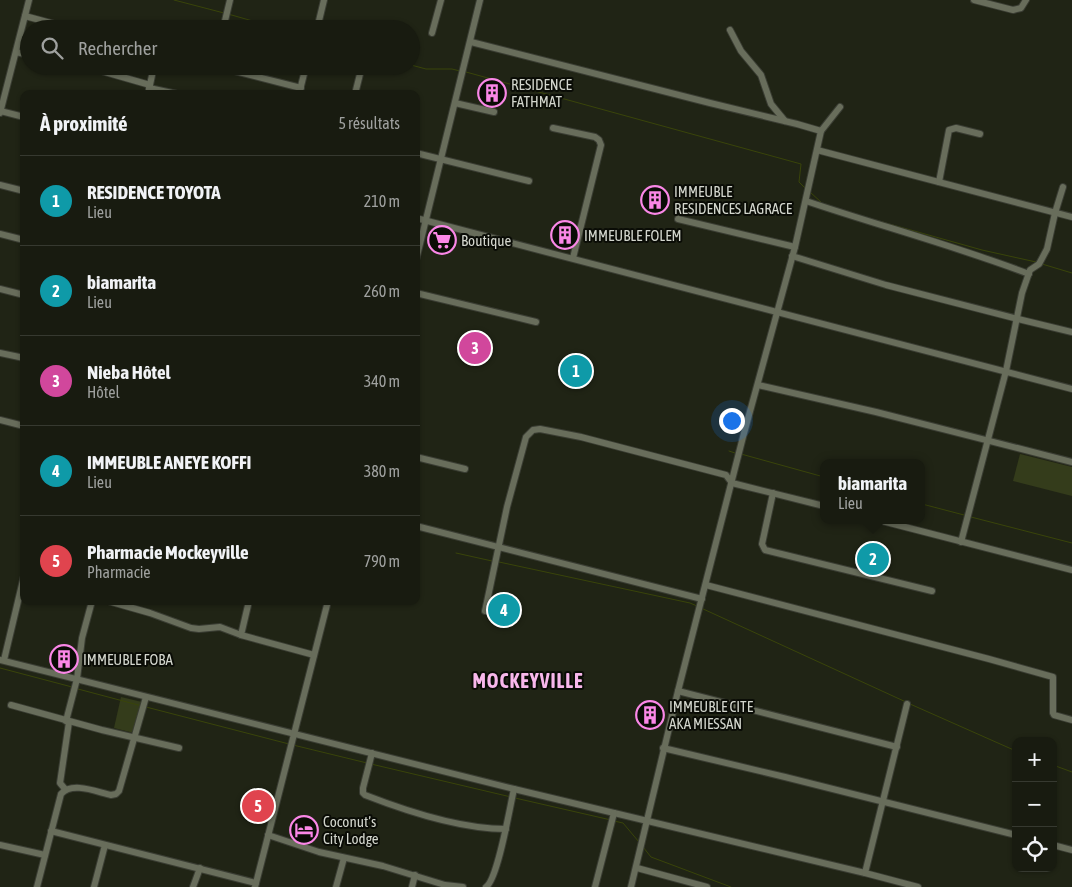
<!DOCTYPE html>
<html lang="fr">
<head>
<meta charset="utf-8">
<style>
	body { margin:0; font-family:"Asap Condensed",sans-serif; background:#212419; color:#f1f3f6 }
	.controls { position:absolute; right:15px; bottom:15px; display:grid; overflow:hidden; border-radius:10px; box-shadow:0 1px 4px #0004 }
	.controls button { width:45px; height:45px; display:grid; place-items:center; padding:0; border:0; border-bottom:1px solid #363930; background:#181b10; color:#f1f3f6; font:25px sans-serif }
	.you { position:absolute; left:731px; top:420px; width:18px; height:18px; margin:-12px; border:4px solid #fff; border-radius:50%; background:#1a73e8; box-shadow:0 0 0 8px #1a73e833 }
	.badge { display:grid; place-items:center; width:32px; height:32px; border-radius:50%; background:#1a73e8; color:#fff; font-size:16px; font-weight:700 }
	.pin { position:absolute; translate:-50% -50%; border:2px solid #fff; box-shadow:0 1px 5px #0006 }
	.popup { position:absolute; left:820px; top:459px; width:105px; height:65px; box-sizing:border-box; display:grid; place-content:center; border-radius:10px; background:#181b10; filter:drop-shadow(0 1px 4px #0005); font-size:16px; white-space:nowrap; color:#9fa19f }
	.popup b { font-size:19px; color:#f1f3f6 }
	.popup::after { content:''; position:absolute; left:50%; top:100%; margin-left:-10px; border:10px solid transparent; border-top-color:#181b10 }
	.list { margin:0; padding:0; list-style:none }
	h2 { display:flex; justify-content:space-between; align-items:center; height:65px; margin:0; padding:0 20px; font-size:21px }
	h2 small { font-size:16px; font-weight:400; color:#9fa19f }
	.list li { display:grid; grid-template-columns:32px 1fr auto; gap:15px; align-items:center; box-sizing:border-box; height:90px; padding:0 20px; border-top:1px solid #363930 }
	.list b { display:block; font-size:19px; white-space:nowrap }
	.list p { margin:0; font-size:16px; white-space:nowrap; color:#9fa19f }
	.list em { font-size:16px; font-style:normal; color:#9fa19f }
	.icon { flex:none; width:28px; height:28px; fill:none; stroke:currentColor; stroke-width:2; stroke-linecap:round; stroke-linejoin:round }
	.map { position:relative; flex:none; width:1072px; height:887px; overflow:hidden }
	.search { position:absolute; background:#181b10; box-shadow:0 1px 4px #0004; left:20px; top:20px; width:400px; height:55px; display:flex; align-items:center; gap:12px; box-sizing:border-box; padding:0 18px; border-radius:28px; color:#9fa19f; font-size:19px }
	.panel { position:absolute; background:#181b10; box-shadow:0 1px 4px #0004; left:20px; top:90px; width:400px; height:515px; border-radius:10px }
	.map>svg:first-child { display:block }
</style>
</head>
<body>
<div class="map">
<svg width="1072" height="887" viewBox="0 0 1072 887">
	<rect width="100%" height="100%" fill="#202415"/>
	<g fill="#343c1b">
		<path d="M1020 454 1072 467V496L1013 481Z"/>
		<path d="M121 697 142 702 134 733 114 728Z"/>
	</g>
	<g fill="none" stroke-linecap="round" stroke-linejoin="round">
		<g stroke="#39440a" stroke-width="1">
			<path d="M174 0 224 13"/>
			<path d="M228 14 281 29"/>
			<path d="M411 65 426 69H452L460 71"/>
			<path d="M466 72 801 164 799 182 805 188"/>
			<path d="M810 192 822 203"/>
			<path d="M868 218 982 250 1036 262"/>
			<path d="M1042 264 1072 273"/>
			<path d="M729 451 735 453"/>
			<path d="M741 454 824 477"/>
			<path d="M922 504 964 515"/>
			<path d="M971 517 1072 543"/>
			<path d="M456 553 492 561"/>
			<path d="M499 562 690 603 697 606"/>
			<path d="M701 608 906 702"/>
			<path d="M0 668 72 687"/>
			<path d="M78 689 142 706"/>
			<path d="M910 704 1016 751"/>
			<path d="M146 707 289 744"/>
			<path d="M293 745 367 763"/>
			<path d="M371 764 511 797"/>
			<path d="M1053 765 1072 772"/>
			<path d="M515 798 611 820"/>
			<path d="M614 821 623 823 639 842"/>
			<path d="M643 847 651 857 731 887"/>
		</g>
		<defs>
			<g id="minor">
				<path d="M974 0 1013 10 1021 8 1026 0"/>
				<path d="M25 16 73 29"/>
				<path d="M223 29 230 0"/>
				<path d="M317 29 324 0"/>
				<path d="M730 30 741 51 761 75 771 104 785 121"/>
				<path d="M432 33 441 0"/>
				<path d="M471 42 710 103 797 124 821 131"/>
				<path d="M16 52 29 55"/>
				<path d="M84 66 150 85"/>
				<path d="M215 66 301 88"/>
				<path d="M149 88 177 94"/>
				<path d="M148 94 154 66"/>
				<path d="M299 94 306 66"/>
				<path d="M355 94 361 70"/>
				<path d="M455 103 494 112"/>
				<path d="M0 111 24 117"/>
				<path d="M0 113 29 0"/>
				<path d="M553 128 595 137 599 140 601 145 573 258"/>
				<path d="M817 150 1072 217"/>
				<path d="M416 153 529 181"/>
				<path d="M939 182 949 130 956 128 980 134"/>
				<path d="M0 185 24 191"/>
				<path d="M806 201C880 226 956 246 1029 274"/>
				<path d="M416 218 1072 389"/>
				<path d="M678 219 795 247"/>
				<path d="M0 234 24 240"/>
				<path d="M792 256 886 285 1018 319 1072 332"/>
				<path d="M416 260 480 0"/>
				<path d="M0 289 24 295"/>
				<path d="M416 293 536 322"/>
				<path d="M0 353 24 358"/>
				<path d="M758 385 876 412 1072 462"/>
				<path d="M0 420 24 426"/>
				<path d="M416 457 465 469"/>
				<path d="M773 493 762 544 765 550 932 591"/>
				<path d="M878 520 1072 570"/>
				<path d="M416 526 702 599"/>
				<path d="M961 542 1006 371 1022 293 1030 270 1039 264 1047 249 1055 213 1063 187"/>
				<path d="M706 585 989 659 1053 677V713L1054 715 1072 720"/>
				<path d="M108 601 150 613 191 628 199 629 220 627 241 635"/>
				<path d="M249 601 241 635 314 655"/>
				<path d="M485 611 507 507 526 437 533 430 540 429 581 437 726 475 732 483 824 506"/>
				<path d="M0 660 514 789 865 873"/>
				<path d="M4 660 24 576"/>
				<path d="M678 691 897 747"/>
				<path d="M907 704 865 873 918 887"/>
				<path d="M11 705 102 730 179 748"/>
				<path d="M66 721 77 679 82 638 92 601"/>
				<path d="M663 748 785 777 1016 835"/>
				<path d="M372 753 363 788V793L365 795C406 811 463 829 506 829"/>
				<path d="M65 789 60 783 69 722"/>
				<path d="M51 831 256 883"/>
				<path d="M268 835 319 852 383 866 445 885 463 887"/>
				<path d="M0 845 45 855"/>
				<path d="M1053 845 1072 850"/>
				<path d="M637 868 707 887"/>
				<path d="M37 887 61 794C72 781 97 792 111 795L116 794 119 791 146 697"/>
				<path d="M94 887 105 845"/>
				<path d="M193 887 200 868"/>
				<path d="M255 887 328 601"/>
				<path d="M336 887 344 858"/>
				<path d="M412 887 415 875"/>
				<path d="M486 887C498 879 510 806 514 789"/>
				<path d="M595 887 614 813"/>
				<path d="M631 887 678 691 743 437 795 247 821 131 840 107"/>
			</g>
		</defs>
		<use href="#minor" stroke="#3a3d33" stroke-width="8"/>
		<use href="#minor" stroke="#686d5b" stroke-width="6"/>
	</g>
	<defs>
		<symbol id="building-ring" viewBox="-11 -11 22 22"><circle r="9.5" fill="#0a0c06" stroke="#fa87e7" stroke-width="1.5"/><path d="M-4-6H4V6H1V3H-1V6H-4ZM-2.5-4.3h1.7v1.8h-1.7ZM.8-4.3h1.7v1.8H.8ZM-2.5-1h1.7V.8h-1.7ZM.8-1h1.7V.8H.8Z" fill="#fa87e7"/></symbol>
		<symbol id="supermarket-ring" viewBox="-11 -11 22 22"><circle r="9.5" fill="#0a0c06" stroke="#fa87e7" stroke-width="1.5"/><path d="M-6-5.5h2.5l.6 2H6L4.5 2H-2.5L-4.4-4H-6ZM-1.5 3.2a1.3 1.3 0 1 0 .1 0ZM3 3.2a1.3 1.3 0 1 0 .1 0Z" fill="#fa87e7"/></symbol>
		<symbol id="hotel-ring" viewBox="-11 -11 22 22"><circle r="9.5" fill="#0a0c06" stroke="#fa87e7" stroke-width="1.5"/><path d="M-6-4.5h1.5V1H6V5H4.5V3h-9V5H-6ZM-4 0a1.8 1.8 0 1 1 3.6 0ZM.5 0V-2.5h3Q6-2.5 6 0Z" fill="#fa87e7"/></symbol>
	</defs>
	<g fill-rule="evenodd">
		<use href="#building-ring" x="476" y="77" width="32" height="32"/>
		<use href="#building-ring" x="639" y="184" width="32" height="32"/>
		<use href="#building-ring" x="549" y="219" width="32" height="32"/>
		<use href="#supermarket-ring" x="426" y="224" width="32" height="32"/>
		<use href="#building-ring" x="48" y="643" width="32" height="32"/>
		<use href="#building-ring" x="634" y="699" width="32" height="32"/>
		<use href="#hotel-ring" x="288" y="814" width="32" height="32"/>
	</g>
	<g text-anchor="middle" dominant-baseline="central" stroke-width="4" stroke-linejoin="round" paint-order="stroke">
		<g font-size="15" fill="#d3d6cd" stroke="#0a0c06" text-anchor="start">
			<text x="511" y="84">RESIDENCE<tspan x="511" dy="17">FATHMAT</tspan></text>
			<text x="674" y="191">IMMEUBLE<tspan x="674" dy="17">RESIDENCES LAGRACE</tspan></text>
			<text x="584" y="235">IMMEUBLE FOLEM</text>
			<text x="461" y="240">Boutique</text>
			<text x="83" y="659">IMMEUBLE FOBA</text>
			<text x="669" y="706">IMMEUBLE CITE<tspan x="669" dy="17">AKA MIESSAN</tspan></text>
			<text x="323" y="821">Coconut’s<tspan x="323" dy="17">City Lodge</tspan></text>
		</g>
		<g font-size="20" font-weight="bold" letter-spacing="1" fill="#f8b7eb" stroke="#0a0c06">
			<text x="528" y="680">MOCKEYVILLE</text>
		</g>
	</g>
</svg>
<div class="controls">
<button>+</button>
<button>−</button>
<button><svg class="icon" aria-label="locate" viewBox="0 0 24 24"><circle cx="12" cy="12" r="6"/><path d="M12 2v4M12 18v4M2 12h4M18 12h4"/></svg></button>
</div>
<div class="you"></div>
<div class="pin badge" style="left:576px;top:371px;background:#0f9aa8">1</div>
<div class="pin badge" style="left:873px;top:559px;background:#0f9aa8">2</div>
<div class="popup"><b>biamarita</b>Lieu</div>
<div class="pin badge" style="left:475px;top:348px;background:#d1479c">3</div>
<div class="pin badge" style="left:504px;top:610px;background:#0f9aa8">4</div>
<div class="pin badge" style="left:258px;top:806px;background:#e0444e">5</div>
<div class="search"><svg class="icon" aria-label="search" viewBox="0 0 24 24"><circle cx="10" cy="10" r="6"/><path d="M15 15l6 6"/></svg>Rechercher</div>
<section class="panel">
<h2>À proximité<small>5 résultats</small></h2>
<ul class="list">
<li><span class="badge" style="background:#0f9aa8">1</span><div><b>RESIDENCE TOYOTA</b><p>Lieu</p></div><em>210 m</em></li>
<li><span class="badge" style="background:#0f9aa8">2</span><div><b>biamarita</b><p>Lieu</p></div><em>260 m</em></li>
<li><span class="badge" style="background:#d1479c">3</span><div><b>Nieba Hôtel</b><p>Hôtel</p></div><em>340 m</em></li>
<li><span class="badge" style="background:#0f9aa8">4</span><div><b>IMMEUBLE ANEYE KOFFI</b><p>Lieu</p></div><em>380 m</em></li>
<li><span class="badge" style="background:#e0444e">5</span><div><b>Pharmacie Mockeyville</b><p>Pharmacie</p></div><em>790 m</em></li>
</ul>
</section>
</div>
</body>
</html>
